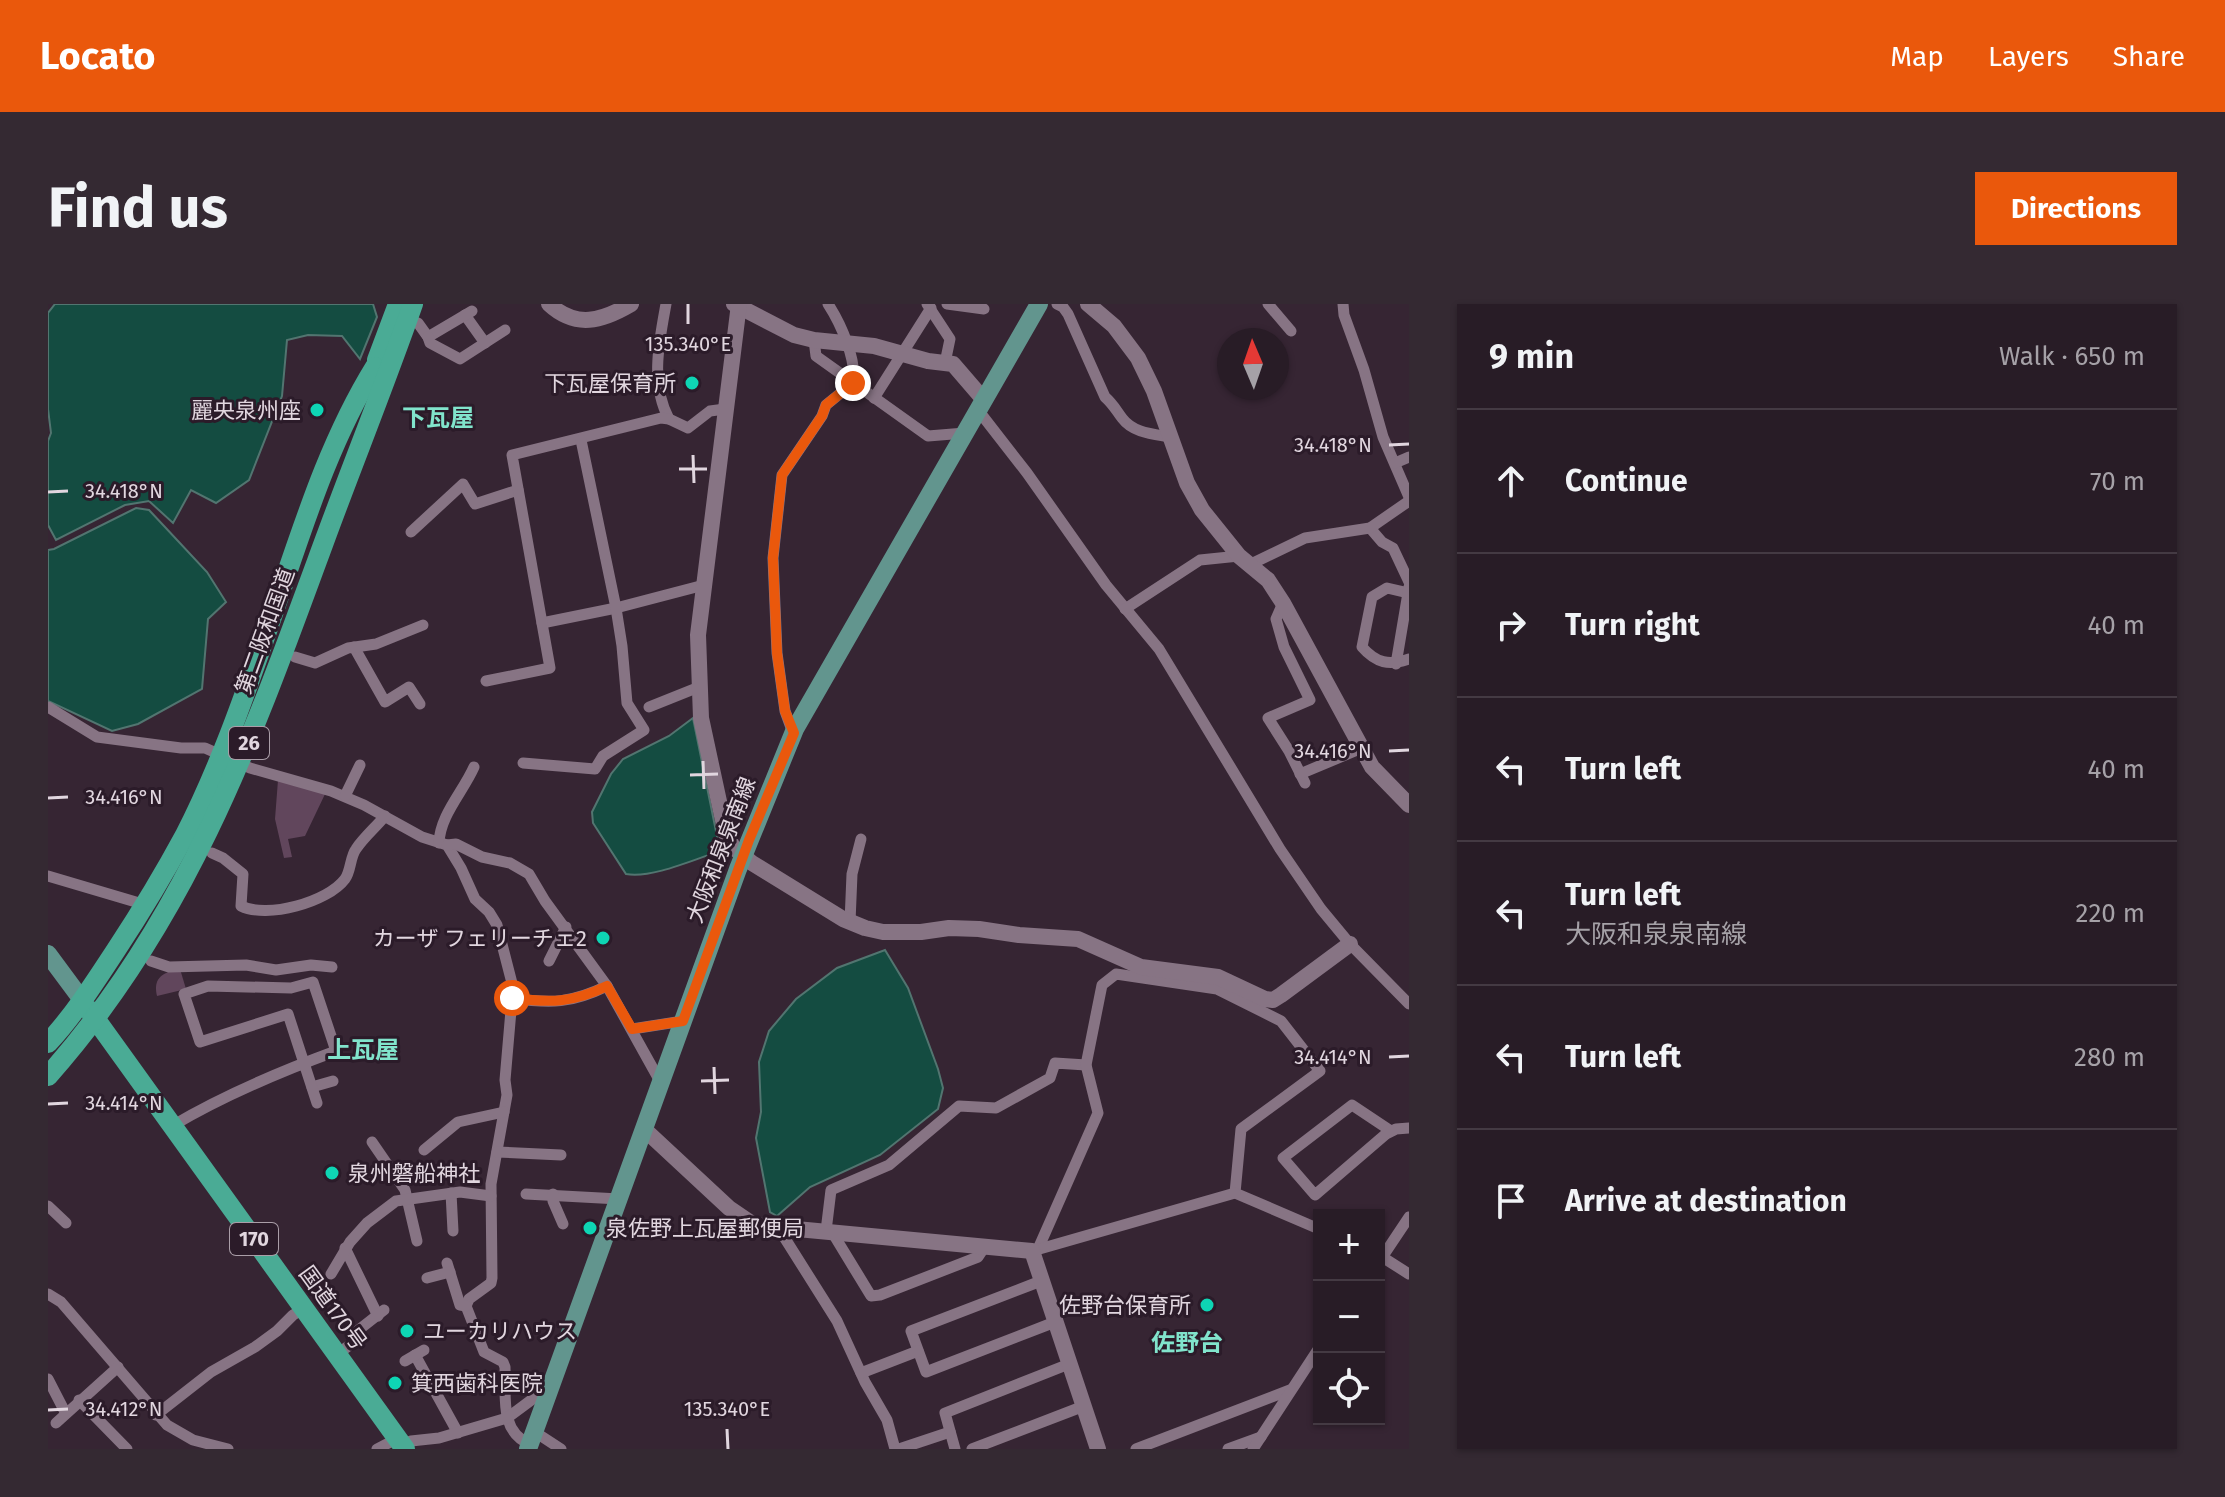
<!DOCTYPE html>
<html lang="en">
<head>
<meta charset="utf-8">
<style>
	body { margin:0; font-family:"Fira Sans","Noto Sans JP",sans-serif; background:#342932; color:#f1f3f6 }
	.controls { position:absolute; right:24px; bottom:24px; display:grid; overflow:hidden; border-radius:0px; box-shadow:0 2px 6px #0004 }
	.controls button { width:72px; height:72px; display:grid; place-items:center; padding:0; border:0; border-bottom:2px solid #443a43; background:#281c26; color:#f1f3f6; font:40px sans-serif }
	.compass { position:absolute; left:1169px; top:24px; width:72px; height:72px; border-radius:50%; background:#281c26; box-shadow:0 2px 6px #0004; rotate:358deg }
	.stop { position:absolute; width:24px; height:24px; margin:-18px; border:6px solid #ea580c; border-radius:50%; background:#fff }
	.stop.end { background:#ea580c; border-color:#fff; box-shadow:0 2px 8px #0008 }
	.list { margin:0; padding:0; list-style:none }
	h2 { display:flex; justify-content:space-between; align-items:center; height:104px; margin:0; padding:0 32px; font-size:34px }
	h2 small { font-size:26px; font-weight:400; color:#a5a1a7 }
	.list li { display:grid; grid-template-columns:52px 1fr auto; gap:24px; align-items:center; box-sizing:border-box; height:144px; padding:0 32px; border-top:2px solid #443a43 }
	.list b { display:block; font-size:30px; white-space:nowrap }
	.list p { margin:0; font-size:26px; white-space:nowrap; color:#a5a1a7 }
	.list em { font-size:26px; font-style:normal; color:#a5a1a7 }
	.icon { flex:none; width:44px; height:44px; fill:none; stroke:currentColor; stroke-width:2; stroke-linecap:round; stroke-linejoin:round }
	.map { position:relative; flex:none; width:1361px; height:1145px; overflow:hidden; border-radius:0px }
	header { display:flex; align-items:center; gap:48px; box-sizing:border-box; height:112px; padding:0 40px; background:#ea580c; color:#fff }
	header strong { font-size:38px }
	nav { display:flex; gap:44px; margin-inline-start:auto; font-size:28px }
	.intro { display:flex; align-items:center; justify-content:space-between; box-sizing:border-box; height:192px; padding:0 48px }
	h1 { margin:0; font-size:56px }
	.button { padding:20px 36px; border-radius:0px; background:#ea580c; color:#fff; font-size:28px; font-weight:700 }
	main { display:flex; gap:48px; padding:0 48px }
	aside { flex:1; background:#281c26; border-radius:0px; box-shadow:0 2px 6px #0004 }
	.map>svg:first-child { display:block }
</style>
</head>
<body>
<header>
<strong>Locato</strong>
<nav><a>Map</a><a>Layers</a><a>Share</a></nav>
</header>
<div class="intro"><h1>Find us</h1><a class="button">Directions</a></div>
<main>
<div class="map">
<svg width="1361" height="1145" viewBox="0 0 1361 1145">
	<rect width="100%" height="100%" fill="#362533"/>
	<g fill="#61465c">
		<path d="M230 476 278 488 257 532 240 535 244 553 236 554 227 515Z"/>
		<path d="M128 665H132L138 685 109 692C105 675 113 670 128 665Z"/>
	</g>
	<g fill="#144c41" stroke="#527570" stroke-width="2">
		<path d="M7 0H325L329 13 312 55 294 32 260 31 239 36 234 92 201 176 168 199 143 186 125 219 101 197 77 201 8 236 0 221V137L3 129 0 105V9Z"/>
		<path d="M88 204 101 206 116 222 159 268 178 298 160 315 154 385 90 420 64 427 0 397V246L6 245Z"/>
		<path d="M645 414 672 547C647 555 603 575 578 570L545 519 544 508 563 470 575 455 621 432Z"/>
		<path d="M837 646 860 684 890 765 895 784 890 805 832 851 762 883 729 912 722 908 708 834 713 808 711 758 721 727 748 695 789 664Z"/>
	</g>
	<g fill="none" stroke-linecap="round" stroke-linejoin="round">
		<g stroke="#877484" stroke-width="11">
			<path d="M618 0C611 38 602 80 621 115"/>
			<path d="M879 0 902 35 897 59"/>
			<path d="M899 0 936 5"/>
			<path d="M1009 0 1015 3 1020 10 1057 93C1065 100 1068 106 1074 114 1085 129 1105 130 1122 133"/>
			<path d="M1220 0 1243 27"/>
			<path d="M1295 0 1296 11 1316 66 1335 133 1361 193"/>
			<path d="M417 11 437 39"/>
			<path d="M360 15 370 19 380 33 424 7"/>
			<path d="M380 33 382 39 412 55 457 26"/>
			<path d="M766 36 768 52 880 132 917 129"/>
			<path d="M826 94 883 4"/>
			<path d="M930 106 979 169 1058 281 1111 345 1232 545 1273 605 1302 640 1361 700"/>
			<path d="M1347 159 1361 153"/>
			<path d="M1322 224 1334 238 1345 244 1361 278"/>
			<path d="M363 228 415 180 427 200 470 186"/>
			<path d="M1201 261 1257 234 1322 224 1361 197"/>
			<path d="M1360 289 1339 284 1324 293 1314 343C1328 359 1341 362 1361 355"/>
			<path d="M1235 299 1228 315 1236 343 1262 396 1220 414 1241 447 1257 479"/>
			<path d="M1077 305 1152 256 1191 252"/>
			<path d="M494 319 568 304 656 281"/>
			<path d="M306 343 337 398 361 383 372 400"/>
			<path d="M247 353 267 359 300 344 328 340 375 321"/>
			<path d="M1348 360 1361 283"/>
			<path d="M438 377 502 364 464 151 613 114 621 115 640 124 662 107 677 105"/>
			<path d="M0 403 49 433 133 444H157L202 464 283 487 316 501 374 533 399 541 413 564 427 595 441 608 449 621 465 683 457 776 459 791 443 880 444 974 443 979 421 995 418 1002 436 1048 455 1058 457 1063C458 1091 451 1128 482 1140"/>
			<path d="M601 403 651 383"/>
			<path d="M745 429 737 407 729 349 725 254 734 171 774 112 778 101 805 79C809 56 793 20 780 0"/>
			<path d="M475 459 547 465 555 452 596 426 579 399 574 342 568 304 533 136"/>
			<path d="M1252 470 1314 444"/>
			<path d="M297 492 312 461"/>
			<path d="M391 539C392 511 415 488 426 463"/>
			<path d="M399 541 408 540 434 553 462 559 481 570 497 597 559 682 613 779"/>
			<path d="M164 549 175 554 195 570 193 602C219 615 280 598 297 575 303 567 302 553 308 545 316 533 328 523 337 512"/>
			<path d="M0 572 98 601"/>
			<path d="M802 618 804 570 813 535"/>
			<path d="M103 657 121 663 198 661 228 666 263 661 284 663"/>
			<path d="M501 657 518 623"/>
			<path d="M464 694C503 700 524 699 559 682"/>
			<path d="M584 725 635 717"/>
			<path d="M264 783 285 777"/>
			<path d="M124 822C176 791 231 768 288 747L265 678 243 684 160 682 136 690 152 738 240 710 269 799"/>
			<path d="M1343 827 1304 801 1235 854 1267 891 1338 830 1348 825 1361 824"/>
			<path d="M324 838 357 886 369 937"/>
			<path d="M376 846 410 818 456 808"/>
			<path d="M449 848 513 851"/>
			<path d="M403 889 405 927"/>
			<path d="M478 890 571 895"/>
			<path d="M505 890V897L515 920"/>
			<path d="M0 902 18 919"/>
			<path d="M731 925 789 1017 817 1078 839 1116 847 1145"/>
			<path d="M778 927 783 886 841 861 911 802 948 804 1002 774 1007 759 1038 761"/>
			<path d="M784 928 823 992 832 991 930 953 936 944"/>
			<path d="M297 944 330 1012"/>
			<path d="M990 945 1050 809 1038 761 1054 681 1068 670 1169 685 1233 717 1272 767 1193 825 1187 889 1271 925"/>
			<path d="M988 946 1187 889"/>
			<path d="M1331 951 1361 970"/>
			<path d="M1331 958 1361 913"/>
			<path d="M399 959 412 1001 418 1002"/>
			<path d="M283 970 302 938 319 919 348 897 412 888 443 892"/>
			<path d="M379 974 402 968"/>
			<path d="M993 977 863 1027 878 1068 1007 1018"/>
			<path d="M0 990 13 998 119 1121 145 1136 180 1145"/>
			<path d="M288 1051 306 1038 308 1028 336 1006"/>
			<path d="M367 1051 410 1129"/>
			<path d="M357 1057 376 1046"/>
			<path d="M813 1069 870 1047"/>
			<path d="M0 1075 17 1108"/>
			<path d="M31 1096 79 1145"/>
			<path d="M108 1111 163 1068 207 1043 229 1027 245 1011 255 1005"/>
			<path d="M8 1119 70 1063"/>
			<path d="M487 1128 513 1145"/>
			<path d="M355 1142 363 1137 391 1134 459 1114 486 1094 501 1087"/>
			<path d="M329 1145 350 1134"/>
			<path d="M851 1145 902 1128"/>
			<path d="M907 1145 897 1109 1021 1060"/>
			<path d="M924 1145 1036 1102"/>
			<path d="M1088 1145 1242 1086"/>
			<path d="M1180 1145 1213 1133"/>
			<path d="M1205 1145 1271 1044"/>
		</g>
		<g stroke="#877484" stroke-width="16">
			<path d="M501 0C528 25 554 17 583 0"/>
			<path d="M686 0 746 31 766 36 826 42 880 57 905 60 936 96"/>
			<path d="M691 0 650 331 653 414 678 530 685 543 704 559 795 615 817 624 835 628H873L901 624 931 625 971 631 1030 635 1093 663 1170 673 1217 695 1225 696 1233 691 1302 640"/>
			<path d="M1040 0 1066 22 1090 54 1106 87 1139 179 1154 206 1191 252 1220 276 1235 299 1324 463 1361 501"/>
			<path d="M596 825 681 904 706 921 984 947 1050 1145"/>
		</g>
		<g stroke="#62958e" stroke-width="18">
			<path d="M0 650 34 696"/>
			<path d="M480 1145 690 565 747 425 991 0"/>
		</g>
		<g stroke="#4aab95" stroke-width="20">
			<path d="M329 56 350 0"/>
			<path d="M41 706 357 1145"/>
			<path d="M0 739C26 711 47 678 68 646 93 608 116 570 137 531 173 461 199 384 225 310 254 226 280 139 327 63"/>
			<path d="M0 772C141 613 204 434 276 238 305 159 337 80 365 0"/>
		</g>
	</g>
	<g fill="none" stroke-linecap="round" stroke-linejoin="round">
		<path stroke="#ea580c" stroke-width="10" d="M464 694C503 699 524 699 559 682L584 725 635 717 701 536 746 429 737 407 729 349 725 254 734 171 774 112 778 101 805 79"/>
	</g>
	<path fill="none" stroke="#e1d6df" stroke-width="3" d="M640 0V20M1341 141 1361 140M645 151 646 179M631 165H659M0 188 20 187M1341 447 1361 446M655 457 656 485M642 471 670 470M0 494 20 493M1341 753 1361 752M666 763 667 790M653 777 681 776M0 800 20 799M0 1106 20 1105M679 1125 680 1145"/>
	<g fill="#0ed5b4" stroke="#2b1b29" stroke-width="3">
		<circle cx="644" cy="79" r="8"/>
		<circle cx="269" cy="106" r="8"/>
		<circle cx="555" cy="634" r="8"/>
		<circle cx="284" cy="869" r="8"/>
		<circle cx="542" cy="924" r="8"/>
		<circle cx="1159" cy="1001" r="8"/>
		<circle cx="359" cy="1027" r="8"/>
		<circle cx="347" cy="1079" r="8"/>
	</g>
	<g text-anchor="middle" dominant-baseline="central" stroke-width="6" stroke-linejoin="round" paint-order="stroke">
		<g fill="#2b1b29" stroke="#aa9ea8" stroke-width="2">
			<rect x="181" y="423" width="40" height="32" rx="6"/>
			<rect x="182" y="919" width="48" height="32" rx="6"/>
		</g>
		<g font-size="20" font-weight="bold" fill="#e1d6df">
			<text x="201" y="439">26</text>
			<text x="206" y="935">170</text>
		</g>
		<g font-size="22" fill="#e1d6df" stroke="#2b1b29" text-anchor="end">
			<text x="628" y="79">下瓦屋保育所</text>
			<text x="253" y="106">麗央泉州座</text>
			<text x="539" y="634">カーザ フェリーチェ2</text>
			<text x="300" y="869" text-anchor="start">泉州磐船神社</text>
			<text x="558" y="924" text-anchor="start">泉佐野上瓦屋郵便局</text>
			<text x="1143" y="1001">佐野台保育所</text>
			<text x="375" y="1027" text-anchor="start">ユーカリハウス</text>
			<text x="363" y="1079" text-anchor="start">箕西歯科医院</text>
		</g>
		<g font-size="22" fill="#e1d6df" stroke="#2b1b29">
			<text transform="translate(217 327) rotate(-70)">第二阪和国道</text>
			<text transform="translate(673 546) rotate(-69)">大阪和泉泉南線</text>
			<text transform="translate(285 1004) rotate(54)">国道170号</text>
		</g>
		<g font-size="24" font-weight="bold" fill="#81e4cc" stroke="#2b1b29">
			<text x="390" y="114">下瓦屋</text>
			<text x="315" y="746">上瓦屋</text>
			<text x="1139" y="1039">佐野台</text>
		</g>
	</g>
	<g font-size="20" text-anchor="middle" fill="#e1d6df" stroke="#2b1b29" stroke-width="6" stroke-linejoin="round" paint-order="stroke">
		<text x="640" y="47">135.340°E</text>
		<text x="1285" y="148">34.418°N</text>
		<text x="76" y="194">34.418°N</text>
		<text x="1285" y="454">34.416°N</text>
		<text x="76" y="500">34.416°N</text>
		<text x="1285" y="760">34.414°N</text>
		<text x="76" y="806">34.414°N</text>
		<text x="679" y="1112">135.340°E</text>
		<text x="76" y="1112">34.412°N</text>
	</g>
</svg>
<div class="controls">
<button>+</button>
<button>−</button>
<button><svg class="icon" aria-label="locate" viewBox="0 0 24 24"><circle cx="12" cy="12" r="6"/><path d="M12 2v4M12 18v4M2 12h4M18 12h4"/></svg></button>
</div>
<svg class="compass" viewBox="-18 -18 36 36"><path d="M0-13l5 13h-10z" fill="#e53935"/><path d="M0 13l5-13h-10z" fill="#a5a1a7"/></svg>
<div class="stop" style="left:464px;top:694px"></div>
<div class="stop end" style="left:805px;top:79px"></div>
</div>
<aside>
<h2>9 min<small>Walk · 650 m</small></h2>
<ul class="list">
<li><svg class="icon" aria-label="ahead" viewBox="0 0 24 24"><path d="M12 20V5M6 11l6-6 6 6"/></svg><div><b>Continue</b></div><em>70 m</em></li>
<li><svg class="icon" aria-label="right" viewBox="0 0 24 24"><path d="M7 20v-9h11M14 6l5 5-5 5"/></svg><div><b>Turn right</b></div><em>40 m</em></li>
<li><svg class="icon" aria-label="left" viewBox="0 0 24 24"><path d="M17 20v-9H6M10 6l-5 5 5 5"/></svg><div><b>Turn left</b></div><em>40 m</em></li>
<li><svg class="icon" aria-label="left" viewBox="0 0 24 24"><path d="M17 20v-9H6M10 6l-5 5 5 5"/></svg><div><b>Turn left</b><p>大阪和泉泉南線</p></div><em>220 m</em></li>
<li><svg class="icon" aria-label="left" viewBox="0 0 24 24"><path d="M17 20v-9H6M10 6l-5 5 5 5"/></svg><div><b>Turn left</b></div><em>280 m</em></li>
<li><svg class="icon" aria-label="arrive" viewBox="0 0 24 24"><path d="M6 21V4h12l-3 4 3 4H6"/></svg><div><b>Arrive at destination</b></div></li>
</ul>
</aside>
</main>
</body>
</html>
